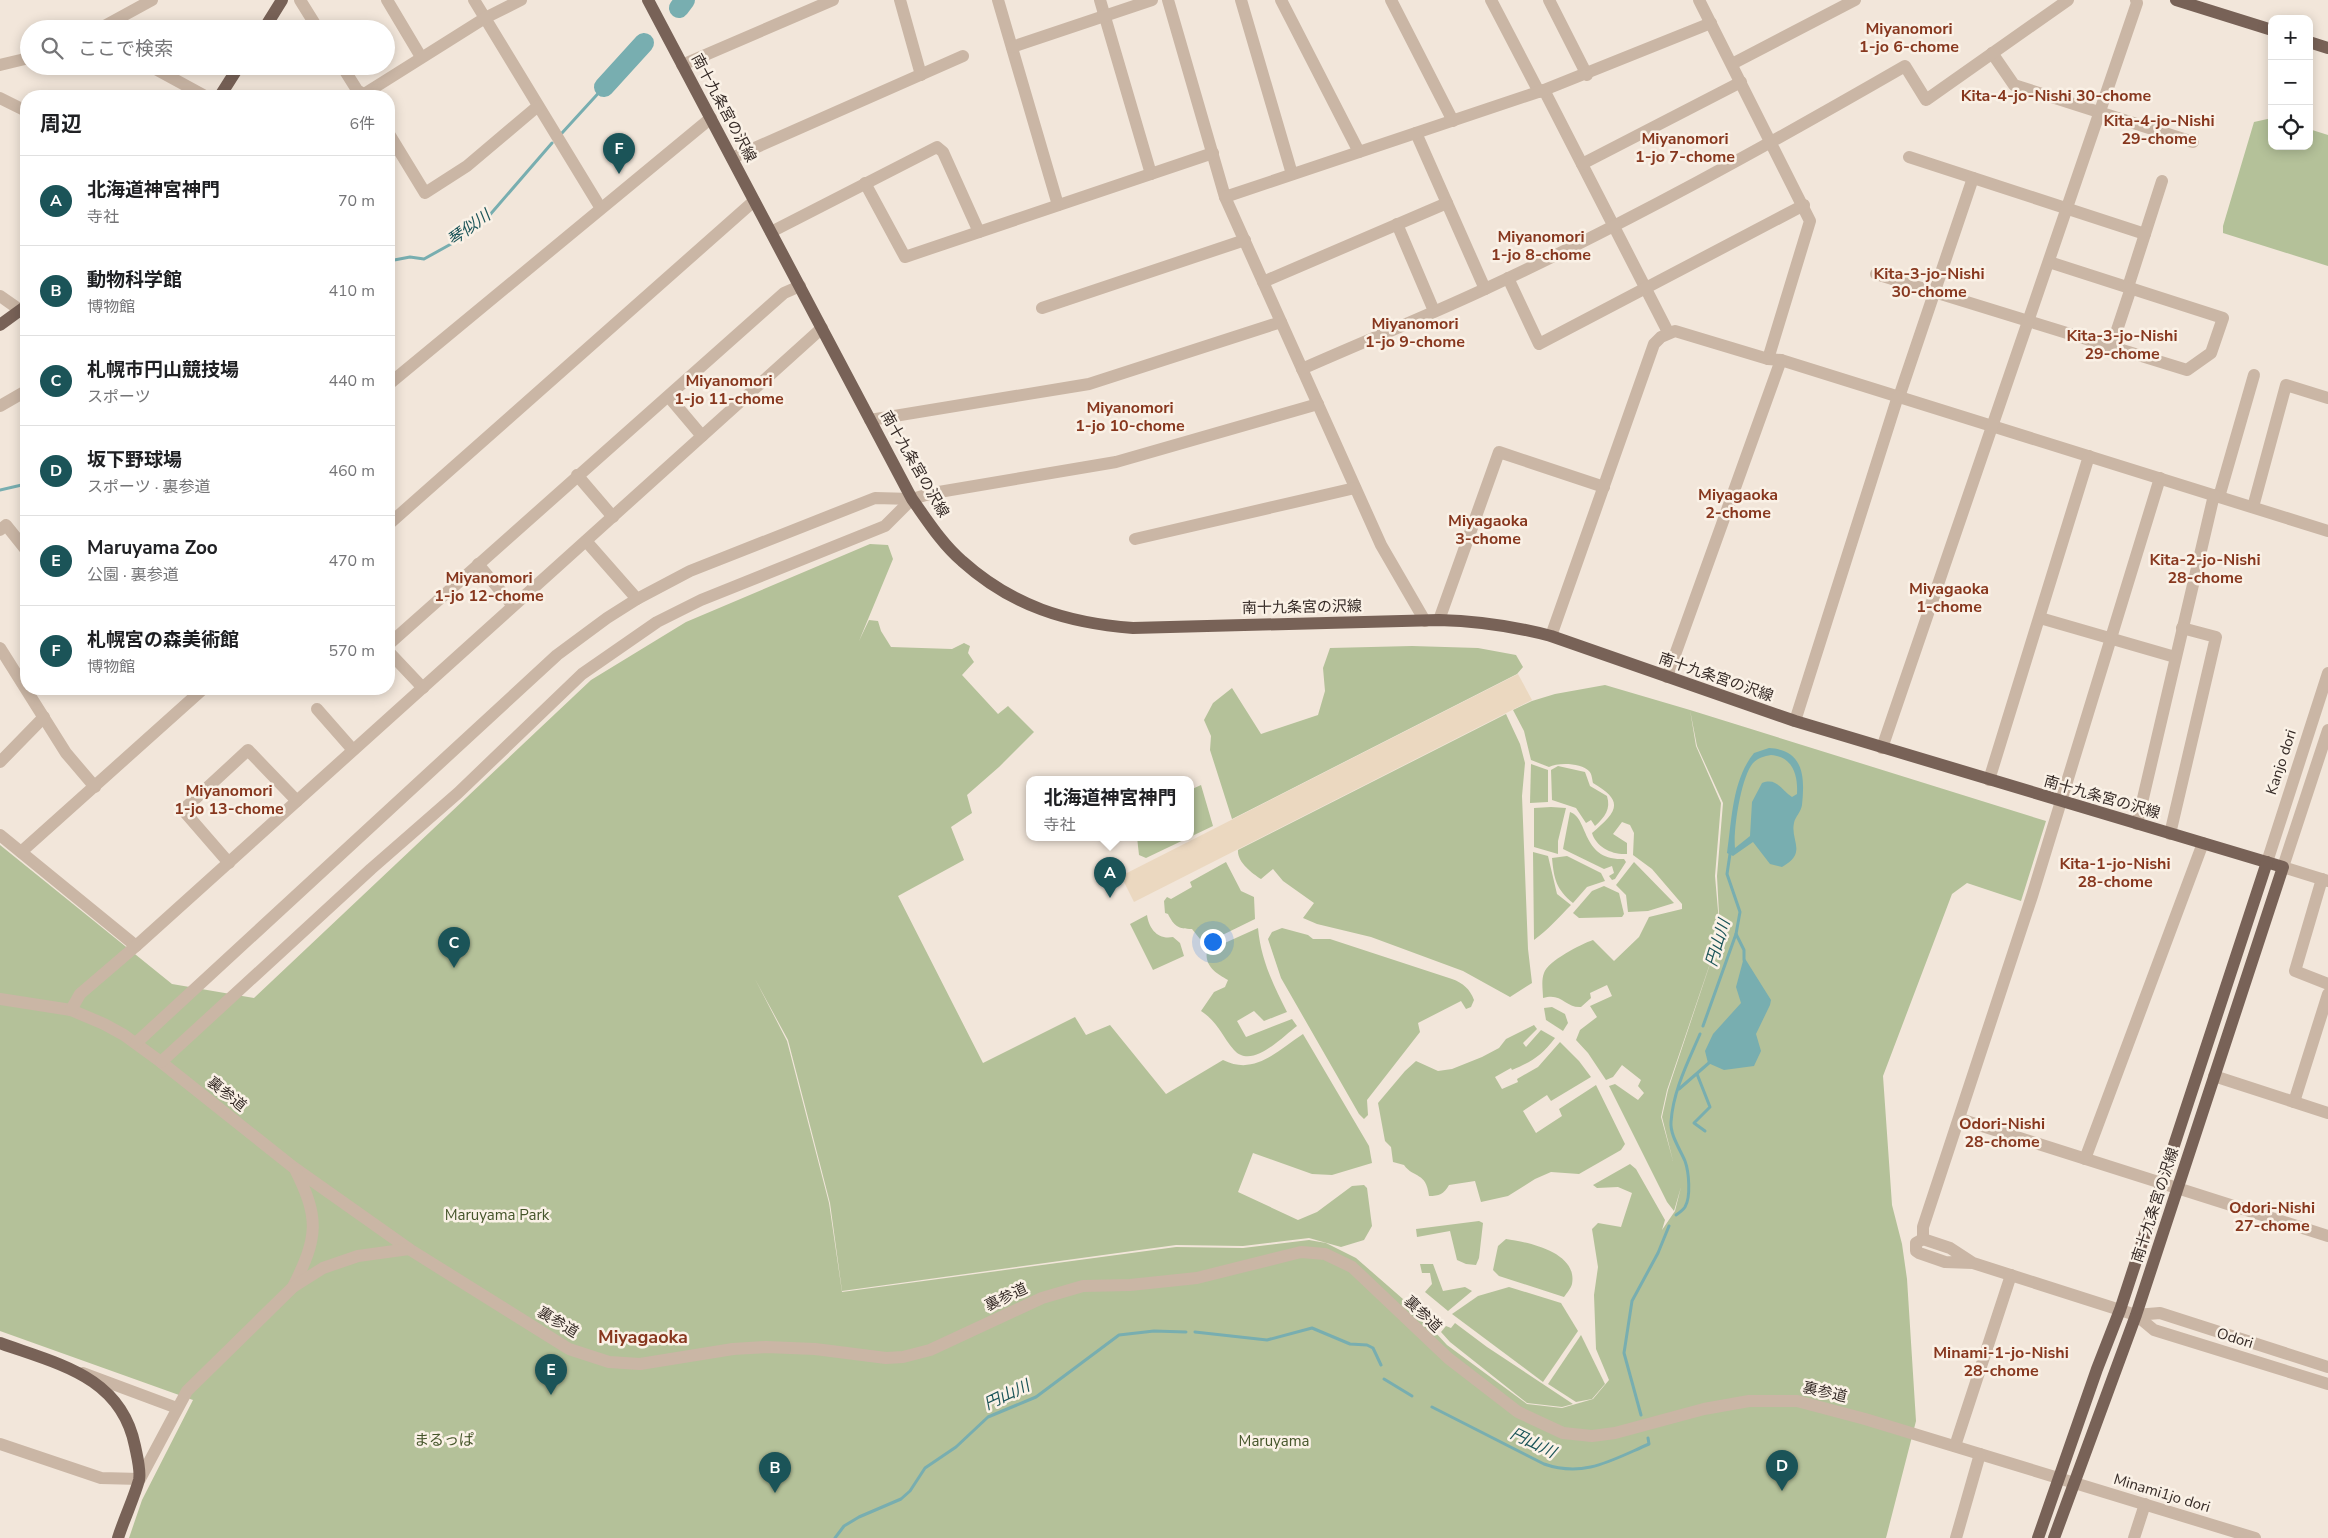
<!DOCTYPE html>
<html lang="ja">
<head>
<meta charset="utf-8">
<style>
	body { margin:0; font-family:"Nunito Sans","Noto Sans JP",sans-serif; background:#f2f2f2; color:#202124 }
	.controls { position:absolute; right:15px; top:15px; display:grid; overflow:hidden; border-radius:10px; box-shadow:0 2px 12px #0003 }
	.controls button { width:45px; height:45px; display:grid; place-items:center; padding:0; border:0; border-bottom:1px solid #e0e0e0; background:#fff; color:#202124; font:25px sans-serif }
	.you { position:absolute; left:1212px; top:941px; width:18px; height:18px; margin:-12px; border:4px solid #fff; border-radius:50%; background:#1a73e8; box-shadow:0 0 0 8px #1a73e833 }
	.badge { display:grid; place-items:center; width:32px; height:32px; border-radius:50%; background:#1b5458; color:#fff; font-size:16px; font-weight:700 }
	.pin { position:absolute; translate:-50% -41px; filter:drop-shadow(0 1px 2px #0008) }
	.pin::after { content:''; position:absolute; top:26px; width:18px; height:15px; background:inherit; clip-path:polygon(0 0,100% 0,50% 100%) }
	.popup { position:absolute; left:1026px; top:776px; width:168px; height:65px; box-sizing:border-box; display:grid; place-content:center; border-radius:10px; background:#fff; filter:drop-shadow(0 1px 4px #0005); font-size:16px; white-space:nowrap; color:#757577 }
	.popup b { font-size:19px; color:#202124 }
	.popup::after { content:''; position:absolute; left:50%; top:100%; margin-left:-10px; border:10px solid transparent; border-top-color:#fff }
	.list { margin:0; padding:0; list-style:none }
	h2 { display:flex; justify-content:space-between; align-items:center; height:65px; margin:0; padding:0 20px; font-size:21px }
	h2 small { font-size:16px; font-weight:400; color:#757577 }
	.list li { display:grid; grid-template-columns:32px 1fr auto; gap:15px; align-items:center; box-sizing:border-box; height:90px; padding:0 20px; border-top:1px solid #e0e0e0 }
	.list b { display:block; font-size:19px; white-space:nowrap }
	.list p { margin:0; font-size:16px; white-space:nowrap; color:#757577 }
	.list em { font-size:16px; font-style:normal; color:#757577 }
	.icon { flex:none; width:28px; height:28px; fill:none; stroke:currentColor; stroke-width:2; stroke-linecap:round; stroke-linejoin:round }
	.map { position:relative; flex:none; width:2328px; height:1538px; overflow:hidden }
	.search { position:absolute; background:#fff; box-shadow:0 2px 12px #0003; left:20px; top:20px; width:375px; height:55px; display:flex; align-items:center; gap:12px; box-sizing:border-box; padding:0 18px; border-radius:28px; color:#757577; font-size:19px }
	.panel { position:absolute; background:#fff; box-shadow:0 2px 12px #0003; left:20px; top:90px; width:375px; height:605px; border-radius:20px }
	.map>svg:first-child { display:block }
</style>
</head>
<body>
<div class="map">
<svg width="2328" height="1538" viewBox="0 0 2328 1538">
	<rect width="100%" height="100%" fill="#f2e6da"/>
	<g fill="#b4c199">
		<path d="M2272 118V146H2309V129L2328 135V266L2223 233V226L2254 122Z"/>
		<path d="M870 544 888 545 893 559 859 641 869 620 878 621 881 631 891 647 952 649 964 643 970 646 968 653 974 662 962 675 998 714 1008 706 1034 732 999 767 967 795 972 813 951 827 964 860 898 896 983 1063 1075 1017 1086 1035 1110 1025 1166 1094 1223 1060C1255 1076 1277 1051 1303 1034L1369 1146 1372 1163 1332 1175 1312 1174 1253 1153 1238 1192 1298 1220 1317 1212 1352 1186 1364 1185 1367 1188 1372 1226 1364 1240 1341 1247 1309 1238 1243 1246 1176 1245 842 1291 830 1203 788 1040 755 979 787 1041 829 1203 842 1292 1176 1247 1243 1248 1309 1240 1326 1243 1356 1258 1411 1306 1447 1345 1527 1404 1562 1408 1593 1399 1609 1380 1596 1349 1594 1295 1598 1267 1592 1229 1598 1223 1621 1227 1632 1193 1618 1187 1597 1188 1593 1185 1630 1164 1636 1169 1665 1220 1662 1230 1675 1211 1681 1187 1674 1211 1667 1202 1609 1086 1615 1084 1638 1100 1644 1093 1638 1086 1641 1080 1622 1065 1613 1077 1606 1080 1588 1053 1576 1040 1580 1030 1597 1017 1590 1006 1612 996 1607 985 1590 993 1591 998 1581 1007C1565 1008 1562 992 1543 998 1543 990 1541 981 1544 973 1548 961 1581 944 1593 940L1614 961 1639 937 1649 917 1682 909V904L1652 869 1633 855 1634 833 1630 825 1622 822 1613 834 1627 843V854C1612 855 1596 847 1592 833 1616 812 1626 802 1593 783 1592 779 1592 774 1589 771 1582 763 1558 762 1549 767L1531 760 1524 731 1513 710 1532 701 1555 694 1605 685 1690 710 1696 746 1721 803 1715 876 1720 934 1667 1090 1661 1117 1673 1161 1662 1117 1668 1090 1720 934 1717 876 1723 803 1697 746 1690 710 2046 821 2021 901 1967 883 1952 894 1883 1076 1892 1205 1902 1244 1907 1279 1916 1421 1886 1538H129L142 1500 193 1400 0 1331V845L172 984 254 998 591 680 686 622Z"/>
		<path d="M1412 646 1478 648 1516 655 1523 667 1517 674 1232 819 1210 750 1211 736 1204 720 1213 703 1232 688 1261 734 1318 715 1325 691 1323 668 1330 648Z"/>
		<path d="M1506 714 1520 744 1525 763 1522 796 1528 949 1532 983 1510 997 1463 971 1371 937 1317 924 1303 918 1314 903 1283 881 1273 869 1261 879C1252 873 1237 862 1238 850Z"/>
		<path d="M1531 764 1548 770V802L1530 803Z"/>
		<path d="M1558 766 1585 772 1590 786 1607 796C1611 809 1605 817 1595 826L1591 820 1586 823 1576 808 1552 800 1551 770Z"/>
		<path d="M1201 785 1213 826 1146 858 1139 855 1137 837H1190V790Z"/>
		<path d="M1551 807 1566 808 1558 841V854L1534 847V808Z"/>
		<path d="M1570 812C1589 818 1581 861 1624 859L1626 862 1615 879 1612 880 1609 876 1614 873 1612 866 1604 869 1563 849Z"/>
		<path d="M1533 852 1548 856 1557 894 1571 905C1559 917 1548 930 1534 940Z"/>
		<path d="M1567 856 1601 873 1605 881 1587 887 1573 903C1556 889 1554 879 1552 858Z"/>
		<path d="M1226 862 1241 891 1254 897 1255 919 1204 944 1192 929C1178 929 1174 926 1168 914L1165 913 1164 901 1167 897 1171 899 1192 887 1190 882Z"/>
		<path d="M1634 862 1674 903 1648 911 1628 912 1626 895 1616 885Z"/>
		<path d="M1604 886 1619 893 1624 914 1622 917 1579 918 1573 913 1592 891Z"/>
		<path d="M1147 915C1149 929 1158 940 1173 937L1180 943 1184 956 1153 970 1130 924Z"/>
		<path d="M1258 928C1261 960 1273 984 1287 1012L1264 1021 1254 1011 1237 1021 1246 1037 1292 1019 1297 1026C1282 1037 1252 1070 1234 1050 1221 1035 1219 1023 1201 1011L1214 992 1225 987 1228 980C1217 974 1204 966 1207 951Z"/>
		<path d="M1282 928 1308 935 1313 939H1330L1452 979C1463 983 1470 989 1474 1000L1471 1007 1466 1009 1461 1001 1418 1023 1420 1032 1367 1100 1368 1115 1364 1119 1359 1114 1281 978 1268 939 1272 932Z"/>
		<path d="M1552 1007 1565 1014 1568 1023 1563 1031 1546 1020 1544 1008Z"/>
		<path d="M1534 1025 1537 1029 1523 1043 1526 1047 1541 1030 1555 1038C1541 1056 1533 1061 1512 1070L1511 1068 1495 1077 1502 1089 1518 1082 1517 1079 1538 1067 1560 1042 1579 1061 1591 1077 1551 1101 1547 1095 1523 1111 1536 1133 1562 1116 1559 1109 1596 1085 1625 1144 1621 1150 1579 1174 1551 1172 1535 1179 1508 1196 1481 1202 1475 1181 1449 1185C1444 1194 1439 1196 1429 1196 1426 1171 1414 1179 1404 1165L1393 1162 1391 1147 1385 1141 1378 1103 1405 1071 1416 1061 1438 1071 1452 1069 1482 1057 1499 1048 1506 1039Z"/>
		<path d="M1479 1221 1483 1223 1479 1258 1476 1265 1466 1264 1457 1260 1450 1231 1417 1237 1416 1229Z"/>
		<path d="M1506 1239C1528 1242 1578 1252 1572 1284 1571 1288 1567 1293 1564 1297L1499 1276 1493 1270 1498 1246Z"/>
		<path d="M1420 1264H1433L1443 1291 1465 1287 1472 1291 1448 1311 1425 1292 1432 1284 1430 1273H1422Z"/>
		<path d="M1509 1287 1561 1303 1578 1331 1543 1382 1452 1314 1478 1296Z"/>
		<path d="M1455 1323 1487 1347 1573 1404 1562 1407 1527 1403 1450 1342 1441 1332 1446 1326 1451 1328Z"/>
		<path d="M1581 1335 1605 1384 1592 1399 1576 1402 1548 1384Z"/>
	</g>
	<path fill="#ebd8c0" d="M1518 674 1532 700 1134 902 1121 876Z"/>
	<g fill="#78aeb0" fill-rule="evenodd">
		<path d="M1769 748C1804 750 1805 777 1802 805 1801 812 1795 817 1794 823 1790 840 1808 853 1782 867L1770 864 1753 842 1733 856 1727 853C1732 820 1732 780 1754 753ZM1771 755C1793 757 1798 775 1797 794L1792 797C1781 790 1777 777 1762 783L1752 802 1750 836 1735 848C1733 830 1741 777 1753 763 1758 758 1764 756 1771 755Z"/>
		<path d="M1744 957 1771 1000 1770 1005 1756 1034 1761 1051 1754 1066 1724 1070 1708 1063 1705 1051 1713 1034 1741 1003 1736 987Z"/>
	</g>
	<g fill="none" stroke-linecap="round" stroke-linejoin="round">
		<g stroke="#78aeb0" stroke-width="3">
			<path d="M562 133 604 87"/>
			<path d="M389 261 410 257 424 259 451 244 488 217 552 143"/>
			<path d="M0 490 26 484"/>
			<path d="M1736 934 1744 950V960"/>
			<path d="M1703 1026 1736 934 1740 912 1727 874 1730 854 1733 852"/>
			<path d="M1697 1074 1710 1107 1694 1123 1705 1131"/>
			<path d="M1679 1089 1710 1062"/>
			<path d="M1676 1215C1679 1213 1683 1210 1685 1207 1691 1197 1689 1172 1685 1161 1680 1149 1670 1135 1671 1122 1673 1091 1688 1062 1700 1034"/>
			<path d="M1195 1332 1267 1340 1312 1328 1350 1344 1367 1345 1373 1348 1381 1365"/>
			<path d="M1384 1379 1412 1396"/>
			<path d="M1432 1407 1544 1464C1584 1478 1612 1460 1649 1444L1648 1438"/>
			<path d="M1641 1415 1624 1353 1632 1301 1658 1253 1669 1226"/>
			<path d="M835 1538 844 1526 859 1517 901 1499 910 1491 925 1468 956 1447 988 1417 1036 1397 1119 1335 1154 1331 1186 1332"/>
		</g>
		<g stroke="#78aeb0" stroke-width="20">
			<path d="M679 8 685 0"/>
			<path d="M604 87 644 43"/>
		</g>
		<g stroke="#cab6a5" stroke-width="12">
			<path d="M300 0 318 29"/>
			<path d="M387 0 421 57"/>
			<path d="M474 0 600 207"/>
			<path d="M900 0 921 75"/>
			<path d="M998 0 1058 205"/>
			<path d="M1100 0 1151 174"/>
			<path d="M1168 0 1225 197 1381 545 1425 621"/>
			<path d="M1241 0 1292 174"/>
			<path d="M1281 0 1359 152"/>
			<path d="M1391 0 1453 121"/>
			<path d="M1491 0 1539 92"/>
			<path d="M1549 0 1587 75"/>
			<path d="M1699 0 1810 221 1768 359"/>
			<path d="M99 29 152 0"/>
			<path d="M1012 47 1152 0"/>
			<path d="M1992 53 2014 85 2193 142"/>
			<path d="M1732 64 1855 0"/>
			<path d="M0 65 29 58"/>
			<path d="M682 65 833 0"/>
			<path d="M150 66 205 96"/>
			<path d="M342 66 357 90 366 96"/>
			<path d="M1544 90 1668 332"/>
			<path d="M361 96 485 18 521 0"/>
			<path d="M0 98 26 111"/>
			<path d="M1416 133 1485 289"/>
			<path d="M389 134 425 193 467 166 538 106"/>
			<path d="M1909 157 2145 234"/>
			<path d="M732 158 963 56"/>
			<path d="M1582 164 1741 82"/>
			<path d="M865 183 905 257 979 232"/>
			<path d="M1225 197 1544 90 1711 23"/>
			<path d="M1397 224 1434 311"/>
			<path d="M771 232 937 147 943 152 979 232 1213 153"/>
			<path d="M1876 274 2187 370 2211 353 2223 318 2049 262"/>
			<path d="M1508 278 1539 344 1804 205"/>
			<path d="M1263 282 1447 203"/>
			<path d="M2128 287 2162 181"/>
			<path d="M0 296 20 310"/>
			<path d="M1042 308 1245 240"/>
			<path d="M2111 348 2131 288"/>
			<path d="M1302 369C1363 342 1425 317 1485 289 1629 222 1768 145 1905 66L1926 100 2068 0"/>
			<path d="M389 384 711 118"/>
			<path d="M669 397 702 436"/>
			<path d="M1899 397 1973 178"/>
			<path d="M0 406 26 391"/>
			<path d="M870 420 1089 384 1281 322"/>
			<path d="M577 475 613 517"/>
			<path d="M2219 497 2254 375"/>
			<path d="M2253 507 2286 385 2328 398"/>
			<path d="M389 524 754 201"/>
			<path d="M0 530 6 525 26 550"/>
			<path d="M1135 539 1355 488"/>
			<path d="M586 541 637 599"/>
			<path d="M478 564 513 606"/>
			<path d="M2040 618 2175 657"/>
			<path d="M1439 620 1499 452 1604 487"/>
			<path d="M1551 636 1654 344 1661 337 1675 331 1768 359 1781 360 2328 531"/>
			<path d="M389 644 784 293 800 286"/>
			<path d="M0 648 66 753 95 787"/>
			<path d="M389 652 423 688"/>
			<path d="M1667 677 1781 360"/>
			<path d="M317 709 353 750"/>
			<path d="M1795 721 1898 396"/>
			<path d="M2328 730 2283 867 2328 881"/>
			<path d="M1882 748 2137 3 2136 0"/>
			<path d="M0 762 44 717"/>
			<path d="M1989 780 2089 456"/>
			<path d="M2137 824 2214 495"/>
			<path d="M2170 834 2216 637 2182 628"/>
			<path d="M0 835 136 946"/>
			<path d="M21 852 203 689"/>
			<path d="M2267 862 2328 673"/>
			<path d="M229 863 183 810 248 750 297 801"/>
			<path d="M2322 879 2295 971 2328 984"/>
			<path d="M0 999 71 1010 104 1024 124 1035 161 1062 293 1167 409 1249 569 1349 609 1362 640 1364 733 1349 766 1347 815 1349 886 1358 903 1357 930 1350 1042 1298 1083 1286 1130 1285 1197 1278 1301 1252 1325 1254 1352 1267 1448 1358 1518 1412 1563 1433 1592 1436 1615 1433 1704 1409 1749 1401H1797L1865 1419 2255 1538"/>
			<path d="M71 1010 80 994 136 946 822 328"/>
			<path d="M136 1043 557 655 607 618 637 599 690 571 875 498 912 499 933 493 1116 462 1318 404"/>
			<path d="M161 1062 371 869 458 793 582 674 657 622 701 600 885 526 912 499"/>
			<path d="M2214 1076 2328 1113"/>
			<path d="M2294 1102 2328 994"/>
			<path d="M1960 1119 2328 1236"/>
			<path d="M2085 1159 2203 843"/>
			<path d="M1923 1239V1227L2032 896 2160 478"/>
			<path d="M1973 1263 1945 1262 1919 1253 1916 1251V1243L1923 1239 1950 1248 1973 1263 2120 1310 2136 1315 2160 1313 2328 1367"/>
			<path d="M293 1287C318 1237 320 1219 295 1169"/>
			<path d="M2136 1315 2154 1330 2328 1384"/>
			<path d="M83 1373 177 1408"/>
			<path d="M0 1444 101 1478 140 1479 187 1391 293 1287 323 1268 358 1256 409 1249"/>
			<path d="M1955 1446 2011 1275"/>
			<path d="M1956 1538 1980 1454"/>
			<path d="M2134 1538 2145 1504"/>
		</g>
		<g stroke="#786257" stroke-width="12">
			<path d="M648 0 912 499C927 520 942 544 962 561 1012 606 1067 623 1133 628L1439 620C1478 621 1513 626 1551 636L1795 721 2283 867 2136 1315 2054 1538"/>
			<path d="M2176 0 2272 30"/>
			<path d="M264 29 282 0"/>
			<path d="M2309 42 2328 48"/>
			<path d="M220 96 239 66"/>
			<path d="M0 325 26 306"/>
			<path d="M0 1343C58 1364 121 1376 135 1446 137 1456 141 1471 139 1480 134 1498 124 1519 118 1538"/>
			<path d="M2038 1538 2097 1369 2120 1310 2267 862"/>
		</g>
	</g>
	<g text-anchor="middle" dominant-baseline="central" stroke-width="5" stroke-linejoin="round" paint-order="stroke">
		<g font-size="15" fill="#362b27" stroke="#faf1e6">
			<text transform="translate(724 108) rotate(62)">南十九条宮の沢線</text>
			<text transform="translate(915 464) rotate(60)">南十九条宮の沢線</text>
			<text transform="translate(1302 607) rotate(-1)">南十九条宮の沢線</text>
			<text transform="translate(1716 677) rotate(19)">南十九条宮の沢線</text>
			<text transform="translate(2281 762) rotate(-72)">Kanjo dori</text>
			<text transform="translate(2102 797) rotate(16)">南十九条宮の沢線</text>
			<text transform="translate(227 1094) rotate(39)">裏参道</text>
			<text transform="translate(2155 1205) rotate(-72)">南十九条宮の沢線</text>
			<text transform="translate(1006 1297) rotate(-25)">裏参道</text>
			<text transform="translate(1423 1314) rotate(44)">裏参道</text>
			<text transform="translate(558 1322) rotate(31)">裏参道</text>
			<text transform="translate(2235 1338) rotate(17)">Odori</text>
			<text transform="translate(1825 1392) rotate(13)">裏参道</text>
			<text transform="translate(2162 1493) rotate(17)">Minami1jo dori</text>
		</g>
		<g font-size="15" fill="#45552a" stroke="#faf1e6">
			<text x="497" y="1215">Maruyama Park</text>
			<text x="444" y="1440">まるっぱ</text>
			<text x="1274" y="1441">Maruyama</text>
		</g>
		<g font-size="16" font-weight="bold" fill="#87371e" stroke="#faf1e6">
			<text x="1909" y="29">Miyanomori<tspan x="1909" dy="18">1-jo 6-chome</tspan></text>
			<text x="2056" y="96">Kita-4-jo-Nishi 30-chome</text>
			<text x="2159" y="121">Kita-4-jo-Nishi<tspan x="2159" dy="18">29-chome</tspan></text>
			<text x="1685" y="139">Miyanomori<tspan x="1685" dy="18">1-jo 7-chome</tspan></text>
			<text x="1541" y="237">Miyanomori<tspan x="1541" dy="18">1-jo 8-chome</tspan></text>
			<text x="1929" y="274">Kita-3-jo-Nishi<tspan x="1929" dy="18">30-chome</tspan></text>
			<text x="1415" y="324">Miyanomori<tspan x="1415" dy="18">1-jo 9-chome</tspan></text>
			<text x="2122" y="336">Kita-3-jo-Nishi<tspan x="2122" dy="18">29-chome</tspan></text>
			<text x="729" y="381">Miyanomori<tspan x="729" dy="18">1-jo 11-chome</tspan></text>
			<text x="1130" y="408">Miyanomori<tspan x="1130" dy="18">1-jo 10-chome</tspan></text>
			<text x="1738" y="495">Miyagaoka<tspan x="1738" dy="18">2-chome</tspan></text>
			<text x="1488" y="521">Miyagaoka<tspan x="1488" dy="18">3-chome</tspan></text>
			<text x="2205" y="560">Kita-2-jo-Nishi<tspan x="2205" dy="18">28-chome</tspan></text>
			<text x="489" y="578">Miyanomori<tspan x="489" dy="18">1-jo 12-chome</tspan></text>
			<text x="1949" y="589">Miyagaoka<tspan x="1949" dy="18">1-chome</tspan></text>
			<text x="229" y="791">Miyanomori<tspan x="229" dy="18">1-jo 13-chome</tspan></text>
			<text x="2115" y="864">Kita-1-jo-Nishi<tspan x="2115" dy="18">28-chome</tspan></text>
			<text x="2002" y="1124">Odori-Nishi<tspan x="2002" dy="18">28-chome</tspan></text>
			<text x="2272" y="1208">Odori-Nishi<tspan x="2272" dy="18">27-chome</tspan></text>
			<text x="2001" y="1353">Minami-1-jo-Nishi<tspan x="2001" dy="18">28-chome</tspan></text>
		</g>
		<g font-size="16" font-style="italic" fill="#1b5458" stroke="#faf1e6">
			<text transform="translate(469 228) rotate(-36)">琴似川</text>
			<text transform="translate(1718 943) rotate(-73)">円山川</text>
			<text transform="translate(1007 1395) rotate(-25)">円山川</text>
			<text transform="translate(1533 1443) rotate(26)">円山川</text>
		</g>
		<g font-size="18" font-weight="bold" fill="#87371e" stroke="#faf1e6">
			<text x="643" y="1337">Miyagaoka</text>
		</g>
	</g>
</svg>
<div class="controls">
<button>+</button>
<button>−</button>
<button><svg class="icon" aria-label="locate" viewBox="0 0 24 24"><circle cx="12" cy="12" r="6"/><path d="M12 2v4M12 18v4M2 12h4M18 12h4"/></svg></button>
</div>
<div class="you"></div>
<div class="pin badge" style="left:1110px;top:898px">A</div>
<div class="popup"><b>北海道神宮神門</b>寺社</div>
<div class="pin badge" style="left:775px;top:1493px">B</div>
<div class="pin badge" style="left:454px;top:968px">C</div>
<div class="pin badge" style="left:1782px;top:1491px">D</div>
<div class="pin badge" style="left:551px;top:1395px">E</div>
<div class="pin badge" style="left:619px;top:174px">F</div>
<div class="search"><svg class="icon" aria-label="search" viewBox="0 0 24 24"><circle cx="10" cy="10" r="6"/><path d="M15 15l6 6"/></svg>ここで検索</div>
<section class="panel">
<h2>周辺<small>6件</small></h2>
<ul class="list">
<li><span class="badge">A</span><div><b>北海道神宮神門</b><p>寺社</p></div><em>70 m</em></li>
<li><span class="badge">B</span><div><b>動物科学館</b><p>博物館</p></div><em>410 m</em></li>
<li><span class="badge">C</span><div><b>札幌市円山競技場</b><p>スポーツ</p></div><em>440 m</em></li>
<li><span class="badge">D</span><div><b>坂下野球場</b><p>スポーツ · 裏参道</p></div><em>460 m</em></li>
<li><span class="badge">E</span><div><b>Maruyama Zoo</b><p>公園 · 裏参道</p></div><em>470 m</em></li>
<li><span class="badge">F</span><div><b>札幌宮の森美術館</b><p>博物館</p></div><em>570 m</em></li>
</ul>
</section>
</div>
</body>
</html>
